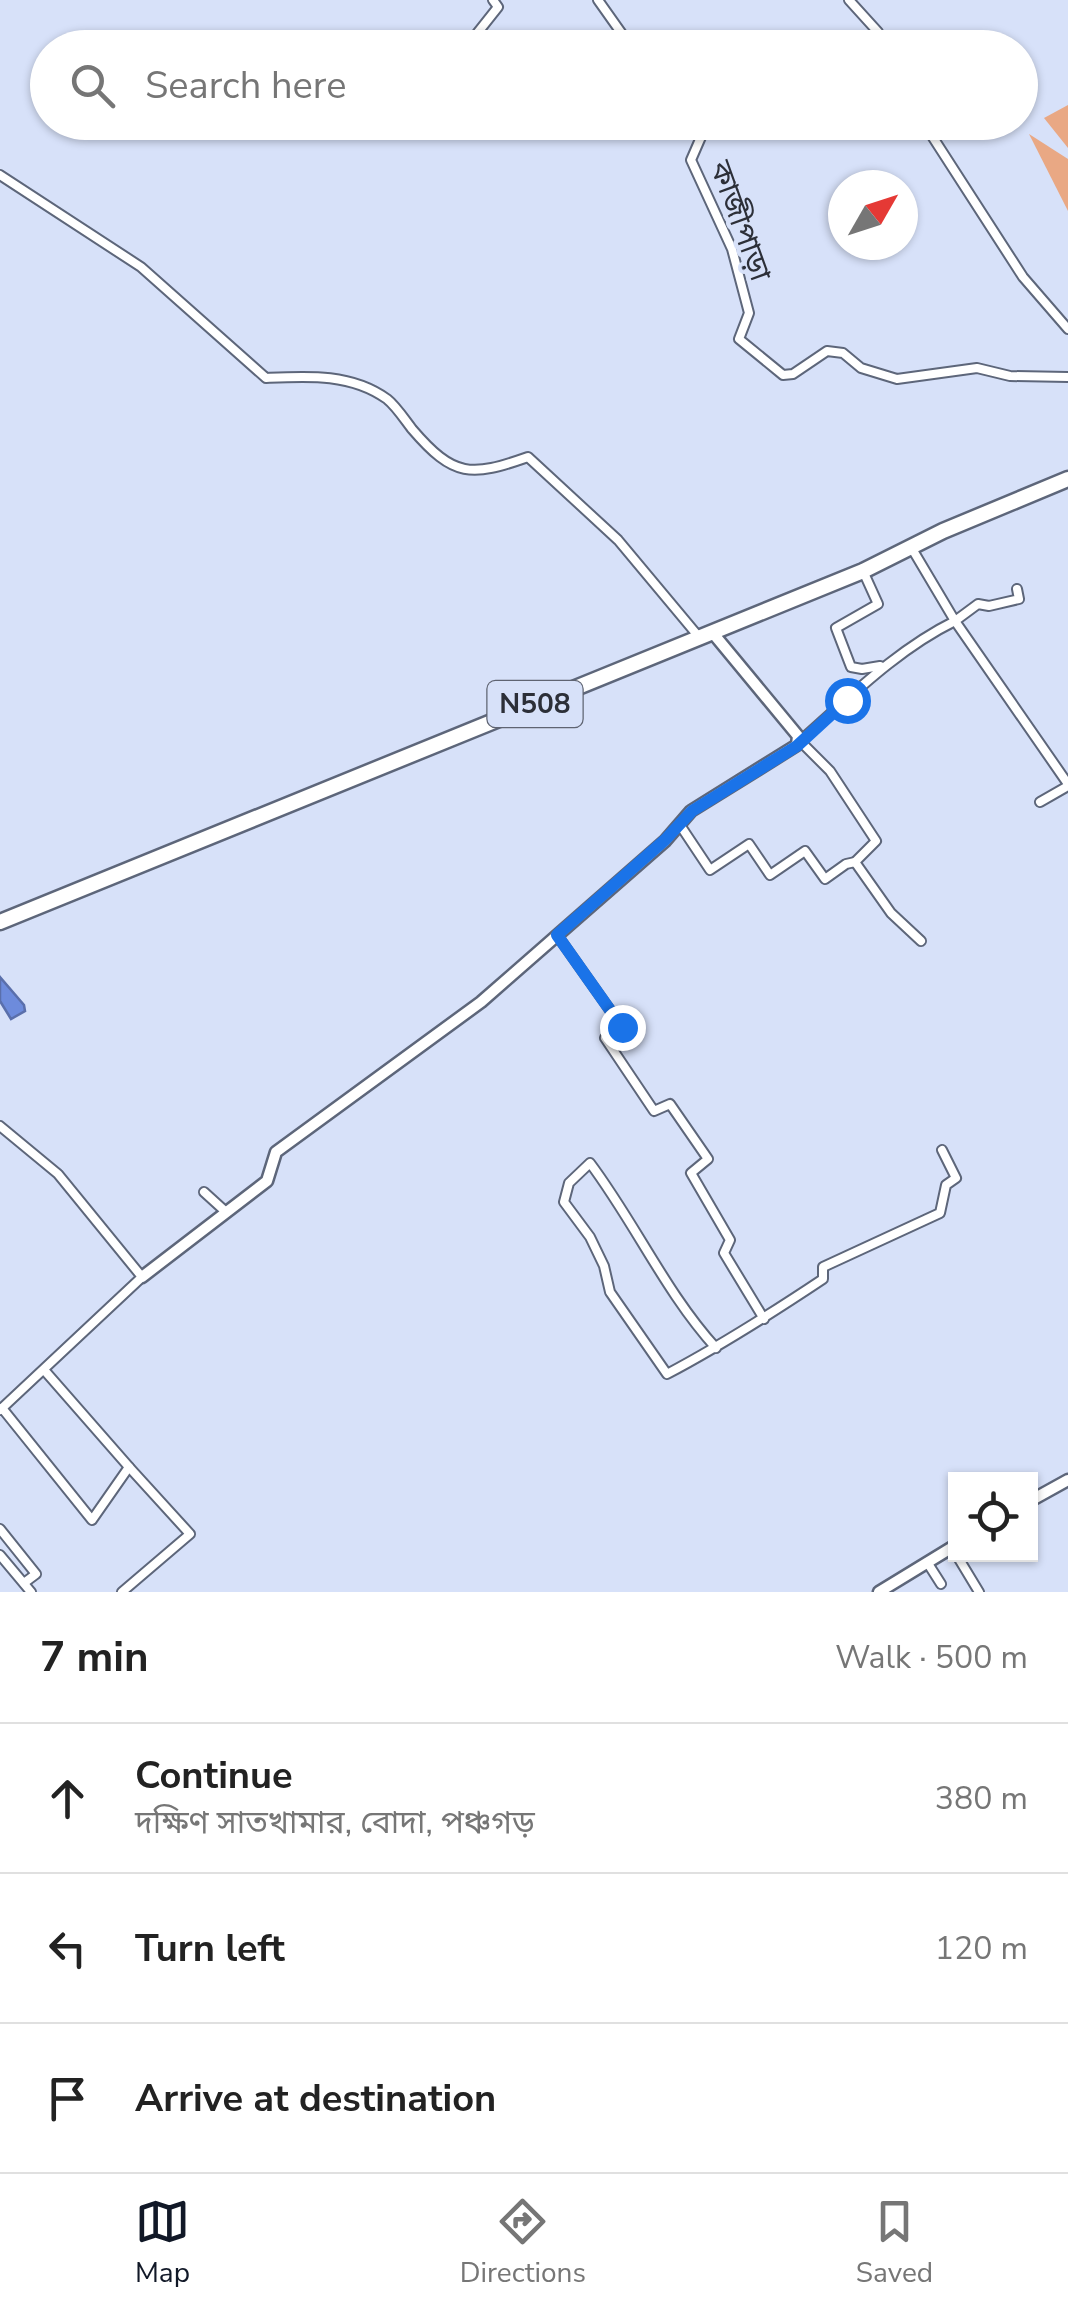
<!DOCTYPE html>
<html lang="en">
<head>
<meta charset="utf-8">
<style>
	body { margin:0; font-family:"Nunito Sans","Noto Sans Bengali",sans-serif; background:#f6f6f6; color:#222 }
	.controls { position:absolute; right:30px; bottom:30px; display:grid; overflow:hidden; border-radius:0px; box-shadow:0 2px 8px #0004 }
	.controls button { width:90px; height:90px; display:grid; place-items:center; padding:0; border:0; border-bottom:2px solid #e0e0e0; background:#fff; color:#222; font:50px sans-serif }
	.compass { position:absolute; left:828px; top:170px; width:90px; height:90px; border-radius:50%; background:#fff; box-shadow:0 2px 8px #0004; rotate:51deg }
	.stop { position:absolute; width:30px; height:30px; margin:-22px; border:8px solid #1a73e8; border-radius:50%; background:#fff }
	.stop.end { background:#1a73e8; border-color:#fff; box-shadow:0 2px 10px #0008 }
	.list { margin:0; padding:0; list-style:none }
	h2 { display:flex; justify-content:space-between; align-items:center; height:130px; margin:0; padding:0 40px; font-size:42px }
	h2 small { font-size:32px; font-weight:400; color:#767676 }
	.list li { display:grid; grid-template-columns:65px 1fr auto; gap:30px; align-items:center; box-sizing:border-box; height:150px; padding:0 40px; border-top:2px solid #e0e0e0 }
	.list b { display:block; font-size:38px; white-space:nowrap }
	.list p { margin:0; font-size:32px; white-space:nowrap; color:#767676 }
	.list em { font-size:32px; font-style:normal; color:#767676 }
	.icon { flex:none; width:55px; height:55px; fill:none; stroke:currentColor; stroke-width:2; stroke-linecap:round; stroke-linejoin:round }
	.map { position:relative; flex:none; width:1068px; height:1592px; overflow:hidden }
	.search { position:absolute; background:#fff; box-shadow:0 2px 8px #0004; left:30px; right:30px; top:30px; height:110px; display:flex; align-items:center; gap:25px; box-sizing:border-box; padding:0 35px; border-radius:55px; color:#767676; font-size:38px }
	.sheet { height:580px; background:#fff }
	nav { display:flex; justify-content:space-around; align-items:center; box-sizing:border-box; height:140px; border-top:2px solid #e0e0e0; background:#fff; font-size:28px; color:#767676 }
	nav a { display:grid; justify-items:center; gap:5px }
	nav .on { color:#111827 }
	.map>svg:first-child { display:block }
</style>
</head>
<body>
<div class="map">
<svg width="1068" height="1592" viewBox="0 0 1068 1592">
	<rect width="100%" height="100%" fill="#d7e1f9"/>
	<g fill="#e9a884">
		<path d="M1068 105V148L1044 118Z"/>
		<path d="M1029 134 1068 159V211Z"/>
	</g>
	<path fill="#6d8bdc" stroke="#5a6fab" stroke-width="2.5" d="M0 977 24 1005 25 1011 11 1019 0 1001Z"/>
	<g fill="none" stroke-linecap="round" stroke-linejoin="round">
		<defs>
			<g id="minor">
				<path d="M598 0 632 48"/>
				<path d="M849 0 878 32 884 48"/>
				<path d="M475 36 498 7 493 0"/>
				<path d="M693 122 699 127 701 137 691 160 732 249 749 313 739 339 783 375 793 374 827 351 843 353 861 368 897 379 977 368 1010 376 1068 377"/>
				<path d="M923 122 1023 277 1068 329"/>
				<path d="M0 175 141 267 266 378C307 376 351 373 387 399 396 406 405 420 412 429 454 478 471 477 528 457L618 540 699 637"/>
				<path d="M911 547 955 621C896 650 849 698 800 741L830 771 876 841 855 862 891 913 921 941"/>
				<path d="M863 571 878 604 836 628 851 667 862 669 880 666"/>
				<path d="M1017 589 1019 599 989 606 978 604 955 621 1068 784"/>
				<path d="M1040 802 1068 786"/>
				<path d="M680 825 710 870 749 844 770 875 805 851 825 879 846 864 855 862"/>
				<path d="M557 935 622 1027 605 1038 654 1111 670 1104 708 1159 691 1173 730 1240 724 1253 764 1319"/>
				<path d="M0 1126 58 1174 142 1277 0 1410"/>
				<path d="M204 1192 226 1212"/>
				<path d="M716 1348C666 1293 635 1223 590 1163L569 1183 564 1202 590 1237 604 1266 610 1292 667 1374C722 1345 772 1313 823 1279V1267L940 1213 946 1185 956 1178 942 1150"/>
				<path d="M2 1408 92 1520 129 1467 45 1371"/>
				<path d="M0 1529 36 1574 24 1583"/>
				<path d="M956 1554 979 1592"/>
				<path d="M0 1555 31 1592"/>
				<path d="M927 1562 941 1584"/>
				<path d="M122 1592 190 1534 129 1467"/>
			</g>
			<g id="tertiary">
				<path d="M142 1277 267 1181 276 1152 481 1002 665 841 691 811 797 745 798 736 712 632"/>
				<path d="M1030 1501 1068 1480"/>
				<path d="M879 1592 956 1545"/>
			</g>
			<path id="trunk" d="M0 922 863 571 943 531 1068 479"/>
		</defs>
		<use href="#minor" stroke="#5d667a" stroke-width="12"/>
		<use href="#tertiary" stroke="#5d667a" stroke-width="15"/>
		<use href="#trunk" stroke="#5d667a" stroke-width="19"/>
		<use href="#minor" stroke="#fff" stroke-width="8"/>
		<use href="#tertiary" stroke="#fff" stroke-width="10"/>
		<use href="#trunk" stroke="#fff" stroke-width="14"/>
	</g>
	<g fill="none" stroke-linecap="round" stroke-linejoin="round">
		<path stroke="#1a73e8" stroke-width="12" d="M622 1027 557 935 665 840 692 811 797 746 847 700"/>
	</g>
	<g text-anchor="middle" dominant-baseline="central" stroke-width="9" stroke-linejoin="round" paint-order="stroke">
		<rect fill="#d7e1f9" stroke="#5f6472" stroke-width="2.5" x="487.5" y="681" width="95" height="46" rx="8"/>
		<g font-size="28" font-weight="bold" fill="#2c2f38">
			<text x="535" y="704">N508</text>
		</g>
		<g font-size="30" fill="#2c2f38" stroke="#d7e1f9">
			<text transform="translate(740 221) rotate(70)">কাজীপাড়া</text>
		</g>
	</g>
</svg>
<div class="controls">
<button><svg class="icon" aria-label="locate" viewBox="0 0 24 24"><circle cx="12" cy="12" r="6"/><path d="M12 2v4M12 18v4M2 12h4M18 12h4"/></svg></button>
</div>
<svg class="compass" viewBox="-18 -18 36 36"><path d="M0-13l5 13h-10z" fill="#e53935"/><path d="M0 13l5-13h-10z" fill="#767676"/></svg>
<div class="stop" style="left:847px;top:700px"></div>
<div class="stop end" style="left:622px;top:1027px"></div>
<div class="search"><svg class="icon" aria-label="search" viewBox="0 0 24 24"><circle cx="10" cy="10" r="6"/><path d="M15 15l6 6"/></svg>Search here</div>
</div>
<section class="sheet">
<h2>7 min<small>Walk · 500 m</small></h2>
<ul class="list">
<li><svg class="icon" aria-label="ahead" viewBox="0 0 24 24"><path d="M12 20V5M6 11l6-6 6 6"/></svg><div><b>Continue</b><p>দক্ষিণ সাতখামার, বোদা, পঞ্চগড়</p></div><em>380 m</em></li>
<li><svg class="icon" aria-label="left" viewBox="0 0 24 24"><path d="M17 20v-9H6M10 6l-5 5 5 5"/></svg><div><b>Turn left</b></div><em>120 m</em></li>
<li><svg class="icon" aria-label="arrive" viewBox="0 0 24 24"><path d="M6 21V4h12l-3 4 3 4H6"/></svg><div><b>Arrive at destination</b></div></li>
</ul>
</section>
<nav>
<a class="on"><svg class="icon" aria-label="map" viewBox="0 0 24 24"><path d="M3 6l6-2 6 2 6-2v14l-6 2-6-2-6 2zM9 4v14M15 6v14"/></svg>Map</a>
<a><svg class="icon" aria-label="directions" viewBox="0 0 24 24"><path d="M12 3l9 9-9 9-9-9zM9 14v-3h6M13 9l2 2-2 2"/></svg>Directions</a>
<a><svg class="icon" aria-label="saved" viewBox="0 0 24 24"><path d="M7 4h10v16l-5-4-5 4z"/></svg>Saved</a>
</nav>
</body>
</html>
